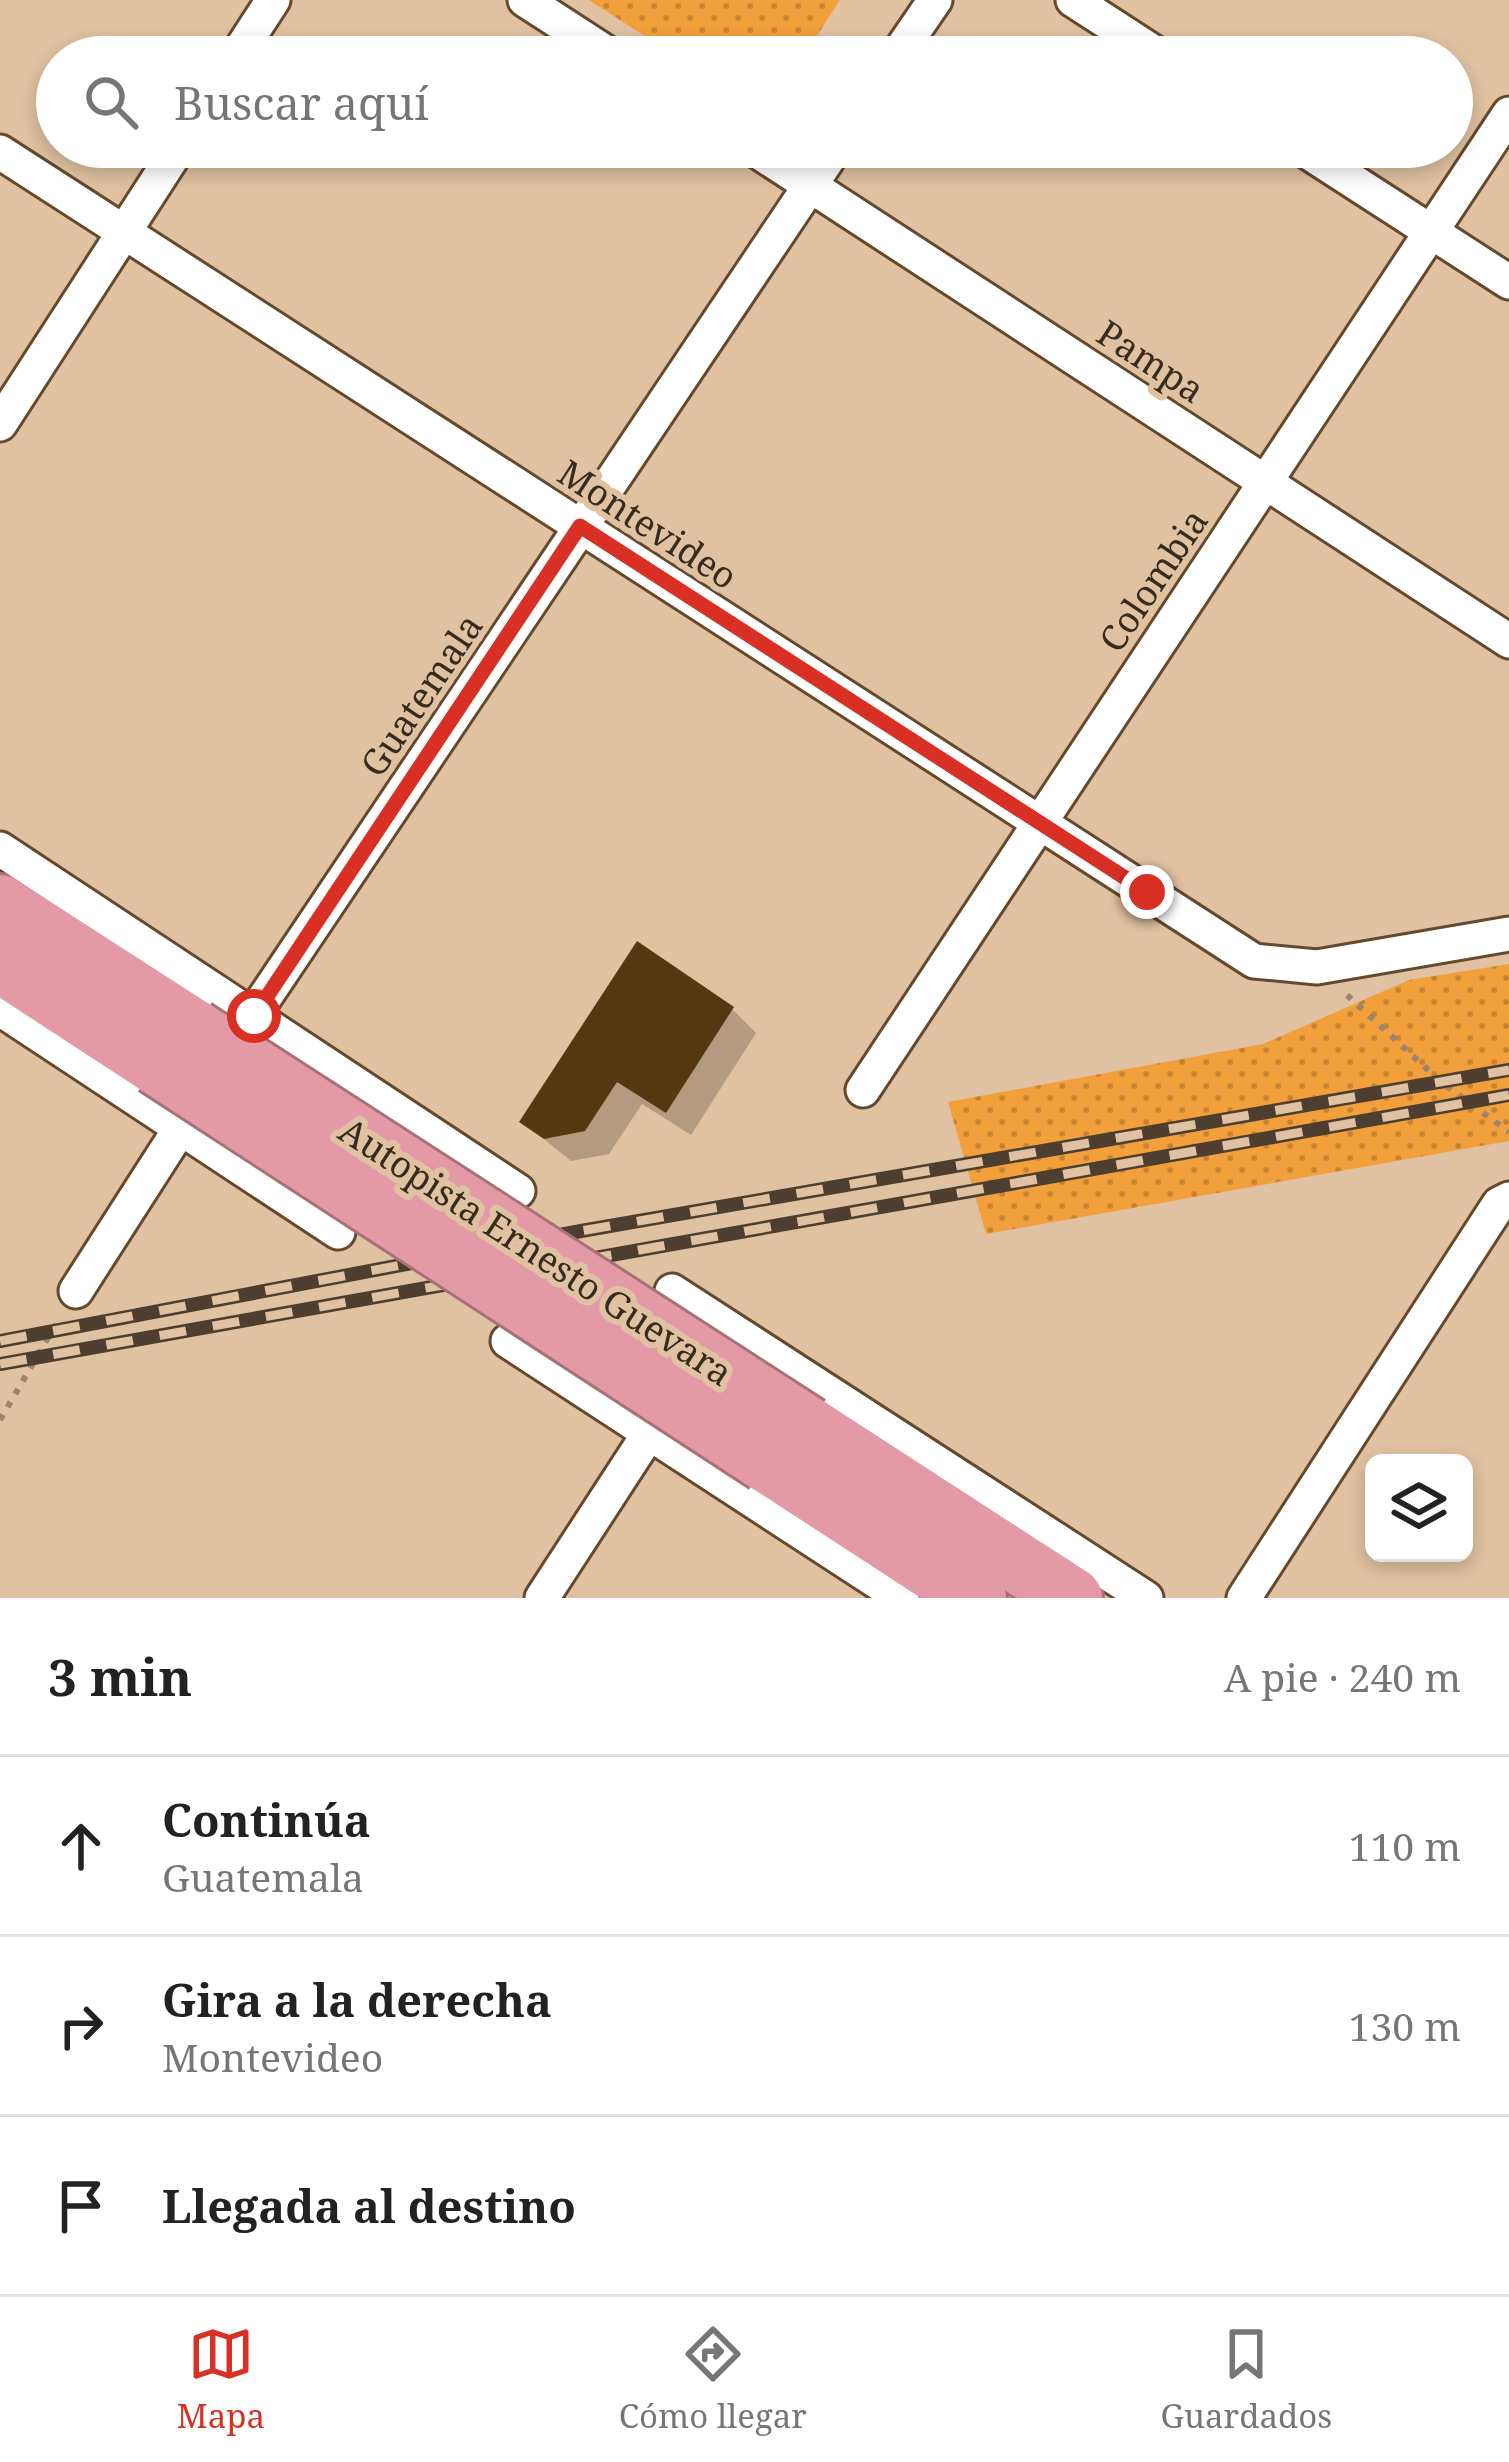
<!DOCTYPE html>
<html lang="es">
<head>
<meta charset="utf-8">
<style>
	body { margin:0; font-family:"Noto Serif",serif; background:#f2f2f2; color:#222 }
	.controls { position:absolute; right:36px; bottom:36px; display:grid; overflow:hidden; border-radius:18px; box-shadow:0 6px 18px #0003 }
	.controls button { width:108px; height:108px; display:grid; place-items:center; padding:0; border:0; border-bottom:3px solid #e0e0e0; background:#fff; color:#222; font:60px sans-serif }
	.stop { position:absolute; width:36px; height:36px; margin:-27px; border:9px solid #d93025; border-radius:50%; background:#fff }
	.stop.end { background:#d93025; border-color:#fff; box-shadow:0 3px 12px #0008 }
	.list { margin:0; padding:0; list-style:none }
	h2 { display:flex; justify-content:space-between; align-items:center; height:156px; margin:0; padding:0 48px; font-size:51px }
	h2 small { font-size:39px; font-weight:400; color:#767676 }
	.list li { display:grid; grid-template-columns:78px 1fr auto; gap:36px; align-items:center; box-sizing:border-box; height:180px; padding:0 48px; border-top:3px solid #e0e0e0 }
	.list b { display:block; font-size:45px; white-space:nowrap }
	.list p { margin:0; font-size:39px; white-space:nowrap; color:#767676 }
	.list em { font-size:39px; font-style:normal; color:#767676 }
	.icon { flex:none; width:66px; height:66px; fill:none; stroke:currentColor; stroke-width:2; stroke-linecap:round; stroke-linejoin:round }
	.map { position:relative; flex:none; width:1509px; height:1598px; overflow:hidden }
	.search { position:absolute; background:#fff; box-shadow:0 6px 18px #0003; left:36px; right:36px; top:36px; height:132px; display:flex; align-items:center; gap:30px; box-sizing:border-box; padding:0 42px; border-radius:66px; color:#767676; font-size:45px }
	.sheet { height:696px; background:#fff }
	nav { display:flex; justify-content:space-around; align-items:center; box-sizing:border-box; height:168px; border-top:3px solid #e0e0e0; background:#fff; font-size:33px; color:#767676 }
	nav a { display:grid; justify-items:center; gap:6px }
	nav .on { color:#d93025 }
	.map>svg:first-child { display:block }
</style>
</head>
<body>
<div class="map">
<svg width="1509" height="1598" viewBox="0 0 1509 1598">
	<defs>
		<pattern id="green-dots" width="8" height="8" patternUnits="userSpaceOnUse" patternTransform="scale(3)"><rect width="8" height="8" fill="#f2a03b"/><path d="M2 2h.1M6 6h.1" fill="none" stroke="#c58331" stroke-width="1.8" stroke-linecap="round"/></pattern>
	</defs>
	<rect width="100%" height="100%" fill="#e0c1a1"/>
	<g fill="url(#green-dots)">
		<path d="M589 0H840L803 57H677Z"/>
		<path d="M1509 964V1141L986 1234 948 1102 1263 1044 1409 980Z"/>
	</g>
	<path fill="#0003" d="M732 1009 756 1033 691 1135 642 1104 609 1154 571 1161 523 1122Z"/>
	<path fill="#553712" d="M637 941 734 1007 666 1113 617 1082 585 1131 544 1139 519 1122Z"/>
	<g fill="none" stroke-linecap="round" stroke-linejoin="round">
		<defs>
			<g id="minor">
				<path d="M525 0 613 57"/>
				<path d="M1073 0 1161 57"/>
				<path d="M236 57 273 0"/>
				<path d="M896 57 935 0"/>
				<path d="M751 147 1509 641"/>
				<path d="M1300 147 1509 282"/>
				<path d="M0 152 1254 961 1317 967 1509 934"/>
				<path d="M0 424 179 147"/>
				<path d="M0 849 518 1191"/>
				<path d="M0 1009 338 1232"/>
				<path d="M863 1090 1509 114"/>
				<path d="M76 1291 253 1015 836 147"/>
				<path d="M672 1291 1146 1598"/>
				<path d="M508 1341 902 1598"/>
				<path d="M542 1598 661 1415"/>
				<path d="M1244 1598 1499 1204 1509 1199"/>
			</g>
			<g id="motorway">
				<path d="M0 905 194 1030"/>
				<path d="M0 962 156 1064"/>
				<path d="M808 1427 1072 1598"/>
				<path d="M767 1462 976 1598"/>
			</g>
		</defs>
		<use href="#minor" stroke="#64492c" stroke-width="39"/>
		<use href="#motorway" stroke="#a77277" stroke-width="66"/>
		<g stroke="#9c856d" stroke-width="6" stroke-dasharray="6 9" stroke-linecap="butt">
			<path d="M1347 995 1441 1082 1509 1132"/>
			<path d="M0 1420 59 1319"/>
		</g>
		<use href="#minor" stroke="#fff" stroke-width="33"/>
		<use href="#motorway" stroke="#e499a7" stroke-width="60"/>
		<defs>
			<g id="rail">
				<path d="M0 1341 581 1231 1509 1070"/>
				<path d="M0 1364 1509 1095"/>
			</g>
		</defs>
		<use href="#rail" stroke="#4d3e2f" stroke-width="14"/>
		<use href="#rail" stroke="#e0c1a1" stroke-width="9" stroke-dasharray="27" stroke-linecap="butt"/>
		<defs>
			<g id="motorway-bridge">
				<path d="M194 1030 808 1427"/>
				<path d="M156 1064 767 1462"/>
			</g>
		</defs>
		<use href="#motorway-bridge" stroke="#a77277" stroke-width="66" stroke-linecap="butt"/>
		<use href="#motorway-bridge" stroke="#e499a7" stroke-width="60"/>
	</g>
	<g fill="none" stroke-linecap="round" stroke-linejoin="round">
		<path stroke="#d93025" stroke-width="15" d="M254 1016 580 526 1147 892"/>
	</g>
	<g text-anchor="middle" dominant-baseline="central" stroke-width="12" stroke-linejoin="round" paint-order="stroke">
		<g font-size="36" fill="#372b1e" stroke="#e0c1a1">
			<text transform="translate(1151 361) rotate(33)">Pampa</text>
			<text transform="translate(648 524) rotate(33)">Montevideo</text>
			<text transform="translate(1153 580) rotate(-56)">Colombia</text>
			<text transform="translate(421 695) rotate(-56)">Guatemala</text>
			<text transform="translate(536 1251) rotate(33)">Autopista Ernesto Guevara</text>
		</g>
	</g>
</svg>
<div class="controls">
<button><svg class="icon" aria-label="layers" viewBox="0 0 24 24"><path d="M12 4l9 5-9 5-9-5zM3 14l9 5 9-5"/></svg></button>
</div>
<div class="stop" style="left:254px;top:1016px"></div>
<div class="stop end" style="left:1147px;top:892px"></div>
<div class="search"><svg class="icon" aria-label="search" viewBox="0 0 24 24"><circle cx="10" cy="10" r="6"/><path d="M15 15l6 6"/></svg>Buscar aquí</div>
</div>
<section class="sheet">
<h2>3 min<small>A pie · 240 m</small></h2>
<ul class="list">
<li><svg class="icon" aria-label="ahead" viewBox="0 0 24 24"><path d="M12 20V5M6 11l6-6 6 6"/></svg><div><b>Continúa</b><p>Guatemala</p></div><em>110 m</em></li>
<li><svg class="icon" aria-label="right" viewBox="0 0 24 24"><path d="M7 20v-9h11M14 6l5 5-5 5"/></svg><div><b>Gira a la derecha</b><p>Montevideo</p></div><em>130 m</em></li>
<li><svg class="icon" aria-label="arrive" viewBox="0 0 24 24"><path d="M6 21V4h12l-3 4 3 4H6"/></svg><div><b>Llegada al destino</b></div></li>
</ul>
</section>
<nav>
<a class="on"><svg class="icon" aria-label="map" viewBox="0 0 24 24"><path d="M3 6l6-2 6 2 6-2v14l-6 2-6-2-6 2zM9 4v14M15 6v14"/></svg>Mapa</a>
<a><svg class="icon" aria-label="directions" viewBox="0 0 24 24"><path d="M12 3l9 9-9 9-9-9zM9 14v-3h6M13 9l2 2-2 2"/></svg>Cómo llegar</a>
<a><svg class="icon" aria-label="saved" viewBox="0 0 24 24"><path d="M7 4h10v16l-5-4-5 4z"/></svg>Guardados</a>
</nav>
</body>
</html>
